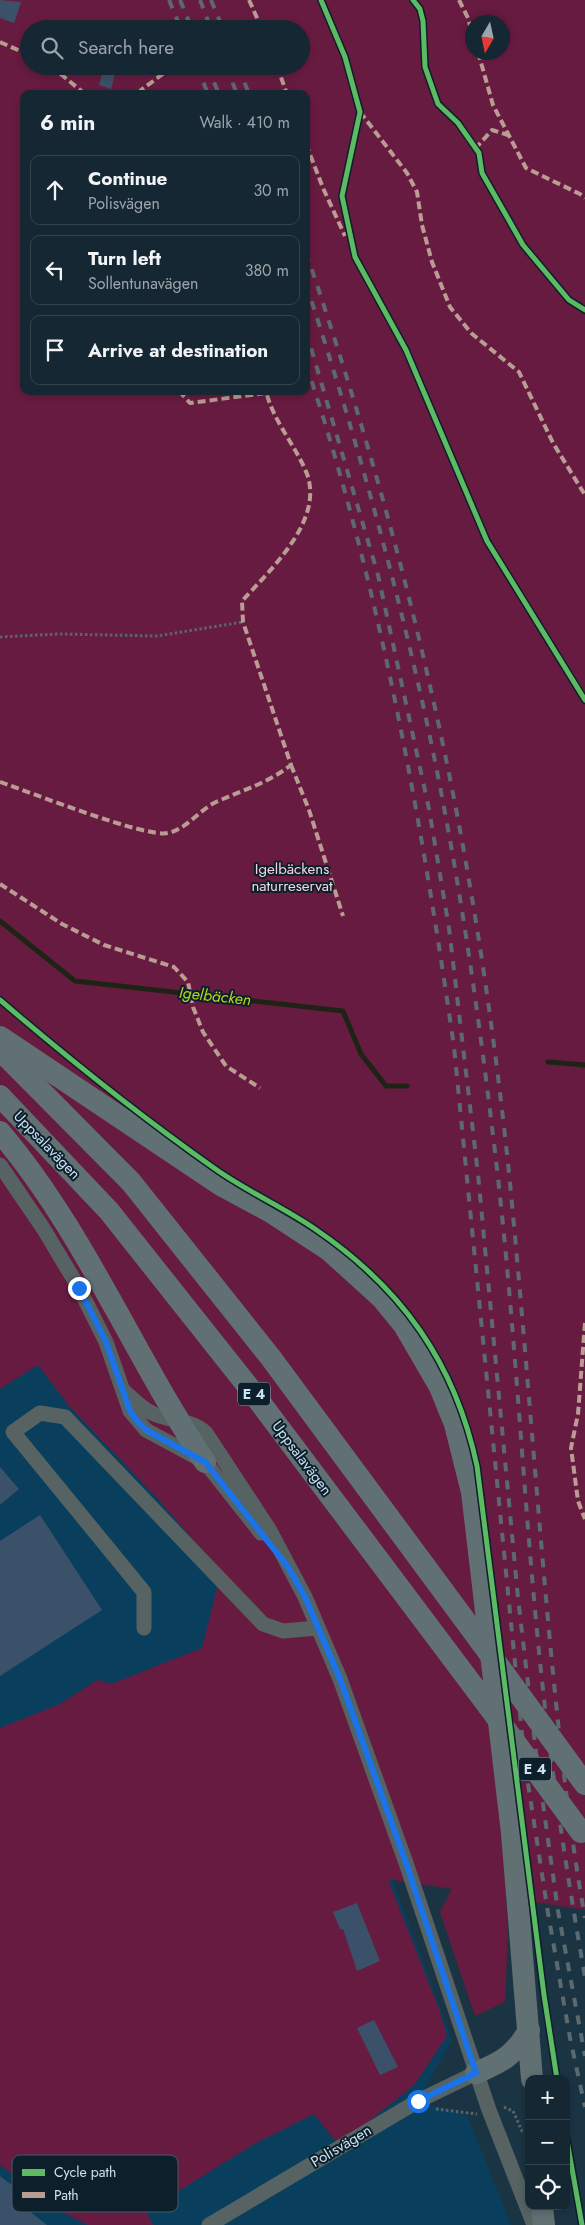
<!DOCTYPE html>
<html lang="en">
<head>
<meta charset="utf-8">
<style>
	body { margin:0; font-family:Jost,sans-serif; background:#1d2f3a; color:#f1f3f6 }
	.controls { position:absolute; right:15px; bottom:15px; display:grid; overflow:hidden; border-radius:10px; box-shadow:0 2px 8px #0003 }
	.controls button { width:45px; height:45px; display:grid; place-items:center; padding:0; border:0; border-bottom:1px solid #33444d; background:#142732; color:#f1f3f6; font:25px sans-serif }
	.compass { position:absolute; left:465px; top:15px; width:45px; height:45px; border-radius:50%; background:#142732; box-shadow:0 2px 8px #0003; rotate:189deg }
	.stop { position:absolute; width:15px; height:15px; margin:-11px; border:4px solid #1a73e8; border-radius:50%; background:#fff }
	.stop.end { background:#1a73e8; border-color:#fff; box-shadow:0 1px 5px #0008 }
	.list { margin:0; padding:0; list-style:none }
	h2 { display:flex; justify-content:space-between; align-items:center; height:65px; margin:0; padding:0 20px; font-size:21px }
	h2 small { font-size:16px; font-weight:400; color:#9da5ac }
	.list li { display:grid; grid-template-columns:32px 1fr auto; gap:15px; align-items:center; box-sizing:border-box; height:70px; margin:0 10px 10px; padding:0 10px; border:1px solid #33444d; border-radius:10px }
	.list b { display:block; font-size:19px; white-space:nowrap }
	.list p { margin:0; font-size:16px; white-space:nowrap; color:#9da5ac }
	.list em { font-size:16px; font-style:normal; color:#9da5ac }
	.icon { flex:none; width:28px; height:28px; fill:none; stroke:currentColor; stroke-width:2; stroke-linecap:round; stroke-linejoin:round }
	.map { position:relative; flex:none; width:585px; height:2225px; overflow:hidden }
	.search { position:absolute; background:#142732; box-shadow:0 2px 8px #0003; left:20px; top:20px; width:290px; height:55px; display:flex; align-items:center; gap:12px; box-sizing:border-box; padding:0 18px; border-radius:28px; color:#9da5ac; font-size:19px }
	.panel { position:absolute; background:#142732; box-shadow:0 2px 8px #0003; left:20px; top:90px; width:290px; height:305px; border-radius:10px }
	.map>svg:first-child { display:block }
</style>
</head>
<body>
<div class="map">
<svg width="585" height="2225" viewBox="0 0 585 2225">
	<rect width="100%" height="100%" fill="#1b3443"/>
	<path fill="#093f5c" d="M0 1192 284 1590 452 2039 418 2101 467 2115 511 2225H0Z"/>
	<path fill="#681b40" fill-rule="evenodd" d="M0 0H585V1910L506 1898 508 1935 505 2002 475 2016 440 1912 452 1889 388 1879 439 2009 447 2036 414 2085 368 2122 337 2143 314 2114 256 2143 146 2211 153 2225H88L60 2211 0 2165V1728L60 1704 97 1680 111 1684 202 1648 221 1572 156 1497 69 1406 38 1365 0 1389ZM472 22H502V52H472ZM29 29H301V66H29ZM24 94H306V391H24Z"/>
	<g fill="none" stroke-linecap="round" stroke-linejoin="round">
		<g stroke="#1e2415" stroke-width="5">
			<path d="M0 921 75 981 343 1011 361 1054 386 1086H407"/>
			<path d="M548 1062 585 1065"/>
		</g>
	</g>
	<g fill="#3b516a">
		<path d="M0 0 21 2 14 23 0 18Z"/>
		<path d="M104 66H117L111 89 99 85Z"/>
		<path d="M0 1467 19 1489 0 1505Z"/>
		<path d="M40 1515 102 1610 0 1676V1541Z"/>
		<path d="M357 1903 380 1961 357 1971 343 1929H340L333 1912Z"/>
		<path d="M374 2020 398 2067 380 2075 357 2028Z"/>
		<path d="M0 2176 22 2193 16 2201 47 2225H0Z"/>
	</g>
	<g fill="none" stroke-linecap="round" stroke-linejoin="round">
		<g stroke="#596569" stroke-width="3" stroke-dasharray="2.5 2.5" stroke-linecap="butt">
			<path d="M0 637 59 634 157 636 243 622"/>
			<path d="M504 2107 513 2111 522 2131 529 2133"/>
			<path d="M436 2109 477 2114"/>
			<path d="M566 2137H567"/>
		</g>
		<g stroke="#576363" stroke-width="15">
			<path d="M0 1165 43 1228 79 1288 106 1342 130 1411 146 1430 205 1462 261 1533"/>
			<path d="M123 1390C133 1399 142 1409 154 1414 172 1422 191 1419 206 1433L269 1529 305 1597 340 1679 406 1863 489 2110 534 2225"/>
			<path d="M144 1628V1592L13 1432 40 1413 65 1417 263 1624 283 1631 318 1628"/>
			<path d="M209 2225 418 2101 476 2073"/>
		</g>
		<g stroke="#607073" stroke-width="22">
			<path d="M0 1037 221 1185 271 1212 329 1250 382 1298 404 1325 440 1387 455 1424 472 1492 512 1833 532 2079"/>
			<path d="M0 1050 131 1182 271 1358 481 1642"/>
			<path d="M0 1096 109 1211 250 1389 489 1707"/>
			<path d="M0 1132C84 1231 133 1354 205 1462"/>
			<path d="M573 1768 585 1784"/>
			<path d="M476 2073C502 2062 515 2055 529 2030"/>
			<path d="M542 2206 544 2225"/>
		</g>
		<g stroke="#5c6a6f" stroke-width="4" stroke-dasharray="9 9" stroke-linecap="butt">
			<path d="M169 0 181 29"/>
			<path d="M180 0 192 29"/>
			<path d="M200 0 211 29"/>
			<path d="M211 0 223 29"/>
			<path d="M197 66 208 94"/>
			<path d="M207 66 219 94"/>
			<path d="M226 66 237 94"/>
			<path d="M238 66 249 94"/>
			<path d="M306 252C354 394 397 539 430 686 467 846 492 1010 509 1173 524 1326 535 1479 549 1631 558 1727 568 1823 585 1918"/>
			<path d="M306 284C349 415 387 548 418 683 455 843 478 1006 497 1169 520 1370 526 1572 553 1772 562 1841 573 1909 585 1977"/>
			<path d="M306 331 378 575 429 809 449 928 478 1174 518 1598 537 1761 558 1911 585 2056"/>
			<path d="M306 364C380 586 421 817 454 1047L525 1764 548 1913 570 2038 585 2107"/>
		</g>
		<g stroke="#607073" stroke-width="22">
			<path d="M481 1642 573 1768"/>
			<path d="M489 1707 581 1832"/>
		</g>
		<g stroke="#b99d93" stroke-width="4" stroke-dasharray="8 4" stroke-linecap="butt">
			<path d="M249 0 262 29"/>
			<path d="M459 0 468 18 472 33"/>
			<path d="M0 42 29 55"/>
			<path d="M478 52 493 105 526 168 580 194 585 198"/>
			<path d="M51 66 85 94"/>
			<path d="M277 66 287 94"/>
			<path d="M139 94 141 90 164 73"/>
			<path d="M360 112 407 173 417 192 422 225 432 262 450 307 471 333 519 372 553 443 585 495"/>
			<path d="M306 144 323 188 345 236"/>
			<path d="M475 149 492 130 508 135"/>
			<path d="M179 391 190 403 266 393"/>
			<path d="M291 765 309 810 343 916"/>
			<path d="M0 782C30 792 145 838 168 833 187 829 199 810 216 802 243 790 268 783 291 765L243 622 242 601C270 570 324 521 307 474 296 446 273 421 266 391"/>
			<path d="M0 884 62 924 104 945 174 967 188 982 193 1007 203 1032 226 1066 260 1088"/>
			<path d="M585 1323 578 1414 571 1448 578 1501 585 1519"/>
		</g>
		<defs>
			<g id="cycleway">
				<path d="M321 0 345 57 360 112 342 196 355 257 406 350 487 541 585 700"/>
				<path d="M413 0 420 9 423 21 425 67 438 104 458 123 479 153 482 173 523 245 569 300 585 310"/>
				<path d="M0 1000C69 1059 140 1116 214 1168 246 1191 283 1207 315 1229 402 1288 455 1363 477 1466L544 1995 557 2079"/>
				<path d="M566 2135 582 2225"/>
			</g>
		</defs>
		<use href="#cycleway" stroke="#0c1f2b" stroke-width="8"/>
		<use href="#cycleway" stroke="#5cba63" stroke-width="5"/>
	</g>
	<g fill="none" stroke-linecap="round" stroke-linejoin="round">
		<path stroke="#1a73e8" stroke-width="6" d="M79 1288 106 1342 130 1411 137 1421 146 1430 205 1462 288 1567 305 1597 340 1679 406 1863 476 2073 418 2101"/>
	</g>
	<g text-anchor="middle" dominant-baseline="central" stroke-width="4" stroke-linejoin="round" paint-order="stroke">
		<g fill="#0c1f2b" stroke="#92a8b7" stroke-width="1">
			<rect x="238" y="1382.5" width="32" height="23" rx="4"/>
			<rect x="519" y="1757.5" width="32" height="23" rx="4"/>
		</g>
		<g font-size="14" font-weight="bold" fill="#cbe2f3">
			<text x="254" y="1394">E 4</text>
			<text x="535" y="1769">E 4</text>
		</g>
		<g font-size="15" fill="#f4d4dc" stroke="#0c1f2b">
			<text x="292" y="869">Igelbäckens<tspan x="292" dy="17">naturreservat</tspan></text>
		</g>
		<g font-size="15" fill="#cbe2f3" stroke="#0c1f2b">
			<text transform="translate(47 1145) rotate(46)">Uppsalavägen</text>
			<text transform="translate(302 1458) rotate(53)">Uppsalavägen</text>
			<text transform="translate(341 2146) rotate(-31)">Polisvägen</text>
		</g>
		<g font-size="16" font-style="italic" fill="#b6d51f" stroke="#0c1f2b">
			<text transform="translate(215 996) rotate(6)">Igelbäcken</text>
		</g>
	</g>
	<rect x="12" y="2155" width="166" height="57" rx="8" fill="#0c1f2b" stroke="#455a67" stroke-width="1"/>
	<rect x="22" y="2169" width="23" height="7" fill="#5cba63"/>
	<rect x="22" y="2192" width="23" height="6" fill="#b99d93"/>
	<g font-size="14" fill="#cbe2f3">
		<text x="54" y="2177">Cycle path</text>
		<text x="54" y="2200">Path</text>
	</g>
</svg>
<div class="controls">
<button>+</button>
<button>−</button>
<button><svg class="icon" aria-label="locate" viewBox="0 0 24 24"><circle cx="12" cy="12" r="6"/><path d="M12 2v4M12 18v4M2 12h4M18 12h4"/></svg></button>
</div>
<svg class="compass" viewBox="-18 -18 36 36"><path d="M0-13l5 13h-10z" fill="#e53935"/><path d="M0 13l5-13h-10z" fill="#9da5ac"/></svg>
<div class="stop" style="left:418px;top:2101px"></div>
<div class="stop end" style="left:79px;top:1288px"></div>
<div class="search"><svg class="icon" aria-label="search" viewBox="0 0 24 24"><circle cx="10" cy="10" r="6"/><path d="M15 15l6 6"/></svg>Search here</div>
<section class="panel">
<h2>6 min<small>Walk · 410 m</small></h2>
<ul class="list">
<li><svg class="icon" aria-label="ahead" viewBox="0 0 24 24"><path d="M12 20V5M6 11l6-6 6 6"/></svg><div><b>Continue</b><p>Polisvägen</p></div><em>30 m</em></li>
<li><svg class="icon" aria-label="left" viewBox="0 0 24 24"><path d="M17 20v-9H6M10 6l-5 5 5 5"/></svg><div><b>Turn left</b><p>Sollentunavägen</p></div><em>380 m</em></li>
<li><svg class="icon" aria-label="arrive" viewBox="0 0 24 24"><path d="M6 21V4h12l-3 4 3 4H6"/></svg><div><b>Arrive at destination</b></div></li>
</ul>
</section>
</div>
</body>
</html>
